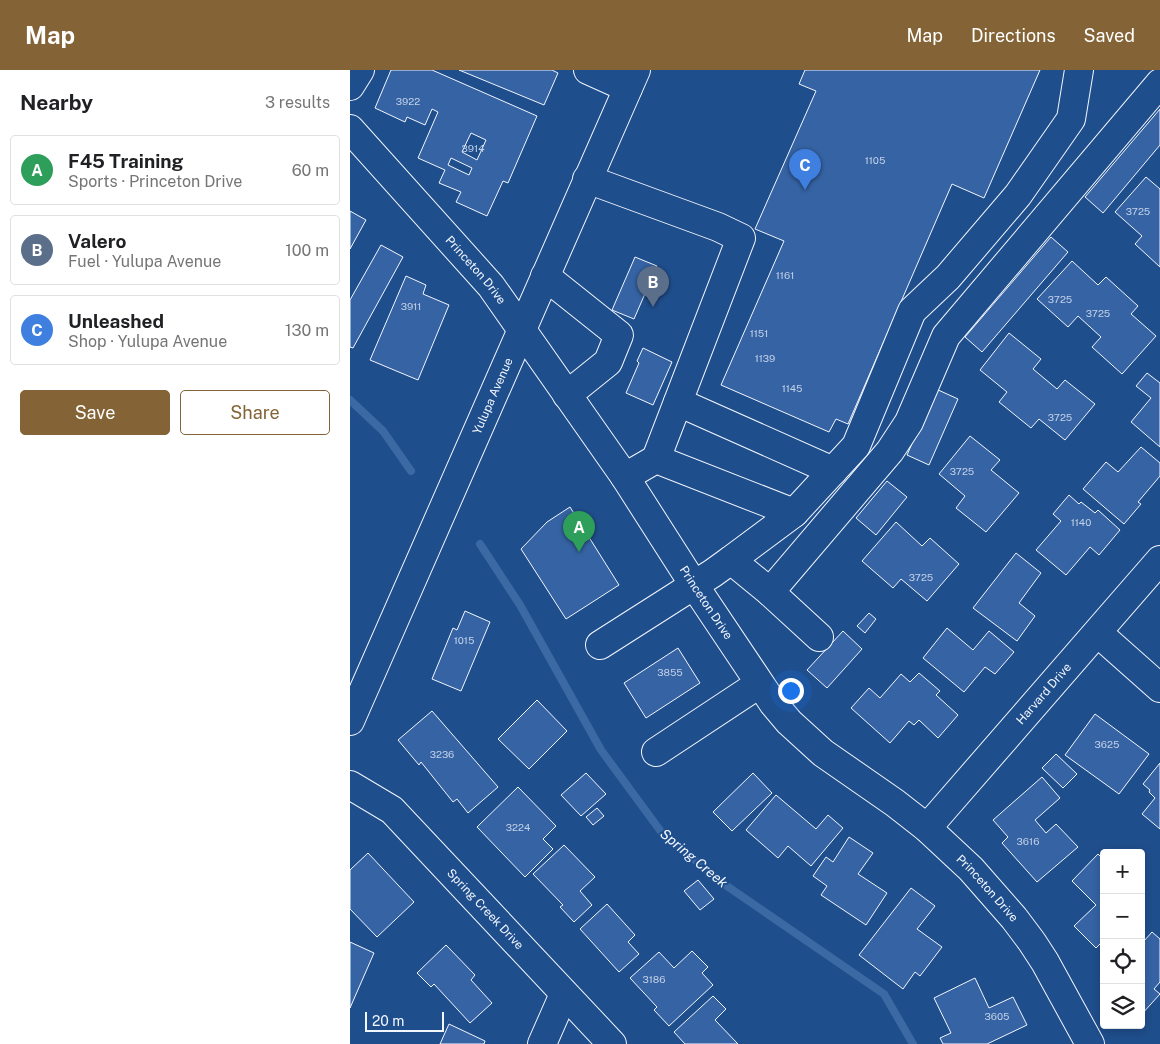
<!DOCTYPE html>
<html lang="en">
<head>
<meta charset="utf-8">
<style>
	body { margin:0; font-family:"Public Sans",sans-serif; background:#f2f2f2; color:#202124 }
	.controls { position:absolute; right:15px; bottom:15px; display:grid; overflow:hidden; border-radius:5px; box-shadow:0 2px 8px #0003 }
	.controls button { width:45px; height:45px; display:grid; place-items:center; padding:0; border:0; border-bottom:1px solid #e0e0e0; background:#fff; color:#202124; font:25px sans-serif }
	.scale { position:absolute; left:15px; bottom:12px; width:79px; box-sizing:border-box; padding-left:5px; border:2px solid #f2f6ff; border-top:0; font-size:14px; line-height:18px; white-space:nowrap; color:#f2f6ff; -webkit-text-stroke:4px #1f4e8c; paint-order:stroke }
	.you { position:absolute; left:440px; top:620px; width:18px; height:18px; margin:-12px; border:4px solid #fff; border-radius:50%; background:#1a73e8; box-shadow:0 0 0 8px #1a73e833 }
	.badge { display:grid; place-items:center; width:32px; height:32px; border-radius:50%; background:#846436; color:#fff; font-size:16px; font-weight:700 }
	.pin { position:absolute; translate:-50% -41px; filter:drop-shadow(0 1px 2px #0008) }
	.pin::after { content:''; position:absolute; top:26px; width:18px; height:15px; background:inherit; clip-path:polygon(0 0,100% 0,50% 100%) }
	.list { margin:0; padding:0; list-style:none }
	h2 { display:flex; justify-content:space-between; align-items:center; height:65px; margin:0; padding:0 20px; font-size:21px }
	h2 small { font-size:16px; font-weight:400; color:#757577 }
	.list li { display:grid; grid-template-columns:32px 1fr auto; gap:15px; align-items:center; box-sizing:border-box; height:70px; margin:0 10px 10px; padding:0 10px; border:1px solid #e0e0e0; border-radius:5px }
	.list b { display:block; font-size:19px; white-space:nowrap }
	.list p { margin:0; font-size:16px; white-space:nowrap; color:#757577 }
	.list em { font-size:16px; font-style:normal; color:#757577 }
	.actions { display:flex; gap:10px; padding:15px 20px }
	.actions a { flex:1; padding:11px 0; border:1px solid #846436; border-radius:5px; text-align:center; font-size:18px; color:#846436 }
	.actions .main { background:#846436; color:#fff }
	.icon { flex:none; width:28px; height:28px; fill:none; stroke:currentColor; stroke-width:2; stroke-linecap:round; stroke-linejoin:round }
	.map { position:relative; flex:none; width:810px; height:974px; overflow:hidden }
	header { display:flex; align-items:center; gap:30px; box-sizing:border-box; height:70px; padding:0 25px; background:#846436; color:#fff }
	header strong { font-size:24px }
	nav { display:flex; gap:28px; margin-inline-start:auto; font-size:18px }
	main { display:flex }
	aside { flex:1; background:#fff }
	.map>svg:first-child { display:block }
</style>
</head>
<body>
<header>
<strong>Map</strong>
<nav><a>Map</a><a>Directions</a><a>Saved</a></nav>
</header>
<main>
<aside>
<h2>Nearby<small>3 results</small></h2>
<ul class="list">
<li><span class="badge" style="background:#2e9e5b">A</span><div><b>F45 Training</b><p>Sports · Princeton Drive</p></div><em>60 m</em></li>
<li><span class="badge" style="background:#5c6f8a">B</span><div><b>Valero</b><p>Fuel · Yulupa Avenue</p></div><em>100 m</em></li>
<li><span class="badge" style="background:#3f7fe0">C</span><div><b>Unleashed</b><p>Shop · Yulupa Avenue</p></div><em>130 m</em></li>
</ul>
<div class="actions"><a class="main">Save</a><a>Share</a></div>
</aside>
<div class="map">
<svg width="810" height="974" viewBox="0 0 810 974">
	<rect width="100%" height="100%" fill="#1f4e8c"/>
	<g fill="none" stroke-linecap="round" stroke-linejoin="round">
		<g stroke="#3b69a3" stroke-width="8">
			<path d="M0 330 33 361 61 401"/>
			<path d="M130 474 170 535 251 680 312 763 374 814 534 924 563 974"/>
		</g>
	</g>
	<g fill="#3563a3" stroke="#f2f6ff" fill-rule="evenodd">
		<path d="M41 0H82L187 46 158 113 153 111 137 146 106 132 111 122 89 113 95 100 68 88 88 42 82 39 75 55 57 47 55 52 25 38ZM121 63 136 70 127 90 112 82ZM101 88 122 98 119 105 98 95Z"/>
		<path d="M109 0H202L208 3 194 35Z"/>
		<path d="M455 0H690L634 128 602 114 498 354 486 349 479 362 371 315 434 171 405 159 466 21 449 14Z"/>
		<path d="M810 39V75L753 143 735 127Z"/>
		<path d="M796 107 810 119V197L785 174 792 166 765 142Z"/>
		<path d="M0 141 16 150 0 179Z"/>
		<path d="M701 167 718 182 632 282 615 267Z"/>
		<path d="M31 175 53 187 3 278 0 277V230Z"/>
		<path d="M285 187 307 196 284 249 262 240Z"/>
		<path d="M722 191 748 215 756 207 788 236 781 244 806 266 772 304 742 277 751 267 728 246 718 257 687 229Z"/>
		<path d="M56 206 76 215 73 224 99 235 68 310 20 290Z"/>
		<path d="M659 263 691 289 683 299 707 319 715 310 745 334 715 370 689 349 681 358 649 332 657 322 630 300Z"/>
		<path d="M293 278 322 292 303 335 276 323 289 293 287 291Z"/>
		<path d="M797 303 810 313V377L781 352 801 328 786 316Z"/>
		<path d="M586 319 608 329 579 395 557 385Z"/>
		<path d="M620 366 650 390 641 400 669 423 636 462 606 438 615 426 589 404Z"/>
		<path d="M791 377 810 393V406L788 432 791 434 774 454 733 419 756 392 768 402Z"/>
		<path d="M537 411 557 427 526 465 506 448Z"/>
		<path d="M719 425 729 434 731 432 745 443 748 440 770 460 749 485 740 477 716 505 686 480 711 451 703 444Z"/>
		<path d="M220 437 269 515 216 549 171 479 197 452Z"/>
		<path d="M546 452 572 476 580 468 609 494 577 531 551 509 543 518 512 491Z"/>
		<path d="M666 483 691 503 669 533 685 546 667 571 623 538Z"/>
		<path d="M115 541 140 552 111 621 82 609 103 558 107 560Z"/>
		<path d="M519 543 526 549 515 563 507 556Z"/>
		<path d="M597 558 623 580 639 561 664 582 645 604 635 597 614 622 573 588Z"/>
		<path d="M493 561 512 579 477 618 457 600Z"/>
		<path d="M328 578 350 613 296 648 274 613Z"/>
		<path d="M569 603 590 621 586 625 608 645 588 668 569 650 564 655 559 651 540 673 501 638 519 618 530 628 551 604 560 612Z"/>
		<path d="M187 630 217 661 179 699 148 669Z"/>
		<path d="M82 641 148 717 118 743 107 729 103 732 71 692 69 695 48 670Z"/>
		<path d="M745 644 799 684 769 724 715 685Z"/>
		<path d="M706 684 727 704 713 718 692 698Z"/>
		<path d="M810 693V759L792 744 805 728 799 722 800 720 793 714Z"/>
		<path d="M236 703 256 724 231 746 211 725Z"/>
		<path d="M403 703 422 723 382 761 363 742Z"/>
		<path d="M692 707 710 728 685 750 696 763 706 754 728 777 687 812 652 773 658 767 643 750Z"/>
		<path d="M168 717 206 756 193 769 203 779 175 807 127 757Z"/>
		<path d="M426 725 466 759 478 745 493 758 461 796 438 776 428 788 396 760Z"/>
		<path d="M247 738 254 746 243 755 236 747Z"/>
		<path d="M499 767 523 783 508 804 537 823 516 855 471 825 477 816 463 806 476 787 483 792Z"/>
		<path d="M214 775 245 807 230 821 242 835 224 852 210 837 213 835 183 804Z"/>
		<path d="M18 783 64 832 27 867 0 839V800Z"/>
		<path d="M748 784 754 790V870L746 878 724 856 746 835 722 811Z"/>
		<path d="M348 810 364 829 350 840 334 821Z"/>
		<path d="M561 818 585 836 567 859 592 877 570 906 565 902 553 919 509 885Z"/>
		<path d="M257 834 285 865 278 872 289 884 269 902 230 859Z"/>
		<path d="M802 862 810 869V912L804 919 810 924 791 945V868L794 871Z"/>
		<path d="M0 872 24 883 0 938Z"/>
		<path d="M96 875 125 905 121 910 142 933 120 953 84 914 81 917 67 903Z"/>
		<path d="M342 881 358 897 352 903 363 915 319 956 304 940 307 937 280 908 309 882 324 898Z"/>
		<path d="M625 908 639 938 663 927 677 955 637 974H593L590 968 601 963 584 928Z"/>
		<path d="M363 926 376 939 365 950 388 974H335L324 962Z"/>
		<path d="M99 954 135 971 134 974H90Z"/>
	</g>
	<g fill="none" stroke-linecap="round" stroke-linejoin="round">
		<defs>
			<g id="minor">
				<path d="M238 0 278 18"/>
				<path d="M0 16 10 0"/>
				<path id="s1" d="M0 59 141 216 275 407 344 515 423 633 439 652 473 683 545 733 577 758 621 799 664 848 682 872 695 892 740 974"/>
				<path d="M237 109 368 157 391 168 306 389"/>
				<path d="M195 206 269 265 258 292 217 325"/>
				<path d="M328 332 483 401"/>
				<path d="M275 407 306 389 444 443 506 376 562 241 598 207 668 125 721 49 729 0"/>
				<path d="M381 490 444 443"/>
				<path d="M420 522 540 381 559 352 596 266 810 13"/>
				<path d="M748 563 810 618"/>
				<path d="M250 575 363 503 381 490 420 522 469 567"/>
				<path id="s2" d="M0 651 286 0"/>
				<path d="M306 682 409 614"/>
				<path id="s3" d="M0 715 42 740 262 974"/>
				<path id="s4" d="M577 758 810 490"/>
				<path d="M192 974 214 924"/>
			</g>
		</defs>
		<use href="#minor" stroke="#f2f6ff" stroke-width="30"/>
		<use href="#minor" stroke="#1f4e8c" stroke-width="28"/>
	</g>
	<g text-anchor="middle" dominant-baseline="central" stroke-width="4" stroke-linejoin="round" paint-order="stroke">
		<g font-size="10" fill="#c3d1e8">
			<text x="58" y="31">3922</text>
			<text x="123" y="78">3914</text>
			<text x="525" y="90">1105</text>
			<text x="788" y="141">3725</text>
			<text x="435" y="205">1161</text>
			<text x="710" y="229">3725</text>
			<text x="61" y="236">3911</text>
			<text x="748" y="243">3725</text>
			<text x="409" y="263">1151</text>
			<text x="415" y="288">1139</text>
			<text x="442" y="318">1145</text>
			<text x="710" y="347">3725</text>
			<text x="612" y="401">3725</text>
			<text x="731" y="452">1140</text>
			<text x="571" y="507">3725</text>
			<text x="114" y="570">1015</text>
			<text x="320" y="602">3855</text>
			<text x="757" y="674">3625</text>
			<text x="92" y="684">3236</text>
			<text x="168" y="757">3224</text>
			<text x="678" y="771">3616</text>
			<text x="304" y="909">3186</text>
			<text x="647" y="946">3605</text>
		</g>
		<g font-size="12" fill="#f2f6ff" stroke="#1f4e8c">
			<text stroke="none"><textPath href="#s1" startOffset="189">Princeton Drive</textPath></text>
			<text stroke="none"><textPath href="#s2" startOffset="355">Yulupa Avenue</textPath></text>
			<text stroke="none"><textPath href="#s1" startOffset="594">Princeton Drive</textPath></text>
			<text stroke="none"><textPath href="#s4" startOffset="178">Harvard Drive</textPath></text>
			<text stroke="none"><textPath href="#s1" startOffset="999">Princeton Drive</textPath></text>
			<text stroke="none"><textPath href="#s3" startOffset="185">Spring Creek Drive</textPath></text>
		</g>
		<g font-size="14" font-style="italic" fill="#f2f6ff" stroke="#1f4e8c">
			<text transform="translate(344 788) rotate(40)">Spring Creek</text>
		</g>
	</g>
</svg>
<div class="controls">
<button>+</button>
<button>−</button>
<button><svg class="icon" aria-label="locate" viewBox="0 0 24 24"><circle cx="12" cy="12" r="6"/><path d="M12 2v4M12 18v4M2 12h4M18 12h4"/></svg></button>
<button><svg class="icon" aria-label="layers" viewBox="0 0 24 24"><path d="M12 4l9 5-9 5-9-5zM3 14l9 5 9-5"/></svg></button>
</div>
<div class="scale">20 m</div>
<div class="you"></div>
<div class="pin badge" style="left:229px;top:482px;background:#2e9e5b">A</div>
<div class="pin badge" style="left:303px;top:237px;background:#5c6f8a">B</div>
<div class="pin badge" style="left:455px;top:120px;background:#3f7fe0">C</div>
</div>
</main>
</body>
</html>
